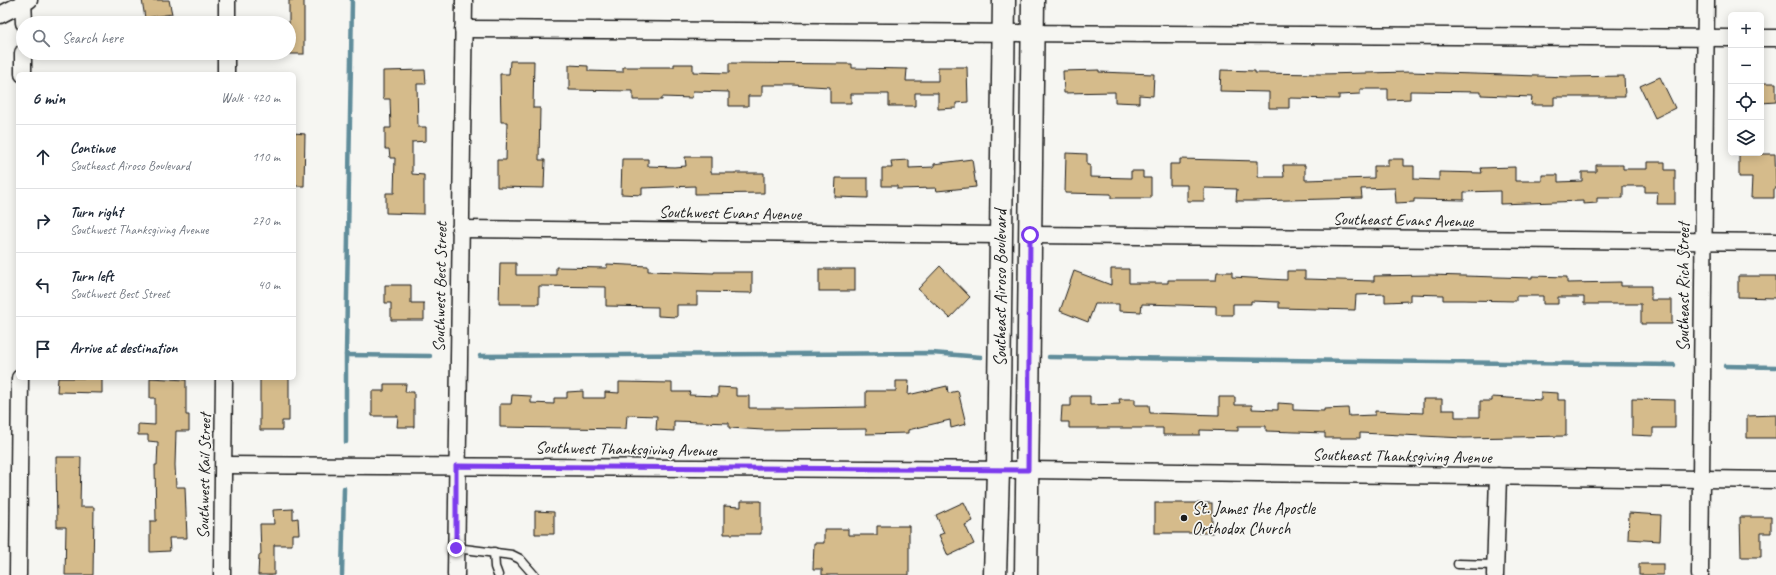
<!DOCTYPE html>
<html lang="en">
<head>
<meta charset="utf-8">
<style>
	body { margin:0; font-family:Caveat,sans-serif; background:#f2f2f3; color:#1f2937 }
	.controls { position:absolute; right:12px; top:12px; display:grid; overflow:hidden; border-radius:6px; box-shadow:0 2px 10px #0003 }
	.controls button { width:36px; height:36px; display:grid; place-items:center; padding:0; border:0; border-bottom:1px solid #e0e1e3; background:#fff; color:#1f2937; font:20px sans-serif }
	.stop { position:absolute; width:12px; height:12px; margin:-9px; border:3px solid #7c3aed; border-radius:50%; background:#fff }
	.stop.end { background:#7c3aed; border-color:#fff; box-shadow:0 1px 4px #0008 }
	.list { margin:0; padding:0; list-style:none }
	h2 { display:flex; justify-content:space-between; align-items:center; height:52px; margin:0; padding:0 16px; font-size:17px }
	h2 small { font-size:13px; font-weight:400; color:#747a83 }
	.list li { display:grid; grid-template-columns:26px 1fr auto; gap:12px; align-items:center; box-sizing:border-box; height:64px; padding:0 16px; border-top:1px solid #e0e1e3 }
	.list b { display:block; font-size:15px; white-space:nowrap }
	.list p { margin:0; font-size:13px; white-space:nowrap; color:#747a83 }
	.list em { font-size:13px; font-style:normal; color:#747a83 }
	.icon { flex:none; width:22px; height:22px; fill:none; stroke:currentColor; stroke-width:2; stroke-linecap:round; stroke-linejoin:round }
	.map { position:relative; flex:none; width:1776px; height:575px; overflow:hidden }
	.search { position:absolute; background:#fff; box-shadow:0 2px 10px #0003; left:16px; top:16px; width:280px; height:44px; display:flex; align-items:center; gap:10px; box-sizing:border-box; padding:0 14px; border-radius:22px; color:#747a83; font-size:15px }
	.panel { position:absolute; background:#fff; box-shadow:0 2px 10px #0003; left:16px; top:72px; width:280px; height:308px; border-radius:6px }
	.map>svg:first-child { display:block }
</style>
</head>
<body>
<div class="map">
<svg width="1776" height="575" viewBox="0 0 1776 575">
	<rect width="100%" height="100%" fill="#f6f6f2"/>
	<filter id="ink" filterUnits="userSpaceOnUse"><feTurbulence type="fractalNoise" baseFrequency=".025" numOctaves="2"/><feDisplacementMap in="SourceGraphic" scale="8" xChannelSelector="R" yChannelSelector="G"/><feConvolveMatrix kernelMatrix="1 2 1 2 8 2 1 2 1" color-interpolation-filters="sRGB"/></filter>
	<g filter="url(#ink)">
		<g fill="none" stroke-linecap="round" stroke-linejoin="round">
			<g stroke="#618d9b" stroke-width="4.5">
				<path d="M346 355 430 356"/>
				<path d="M480 356 932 353 981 357"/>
				<path d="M1049 357 1674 365"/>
				<path d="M1725 366 1776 367"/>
				<path d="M346 442V355L352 0"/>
				<path d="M342 575 344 488"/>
			</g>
		</g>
		<g fill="#d5bb8b" stroke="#1c1c1c">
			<path d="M142 0H169L172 14 145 18Z"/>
			<rect x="289" y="0" width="15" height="54"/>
			<path d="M510 61H534L533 108H540L539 160H545L544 188 497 187V160H506L507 122H501L500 74H509Z"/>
			<path d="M729 63 852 64V68L907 69 906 81H938V67H967L968 102 956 103V108L938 109V93H915V106H889V94H851V103H830V87L793 85H762V96H748V106H729V92L693 91 692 98 662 97V100H633V91L569 90V65L588 66V71L623 72V67H674V64H693V72L729 73Z"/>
			<path d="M425 70 426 84H417L418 127H426V141L412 142V174L424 175V214L386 213V193H394L395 158H390L389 149H385V128H391L390 99H383V71Z"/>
			<path d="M1099 70V72L1154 74 1153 96 1139 95V103L1115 102V92L1064 93 1063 71Z"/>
			<path d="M1221 70 1255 71V73L1322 74 1410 72 1570 77 1624 76 1625 97H1554V105H1531L1532 97 1481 95V92L1410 91V99L1388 100V89H1360V94L1339 95V99L1289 98V108H1269V92L1220 91Z"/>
			<path d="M1660 77 1675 108 1655 118 1640 86Z"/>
			<path d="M1761 83H1776V102L1761 103Z"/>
			<path d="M294 133 305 134 304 186H294Z"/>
			<path d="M1066 153 1087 154V165H1090V177L1131 178V171H1143V178H1151V198H1111V194L1065 193Z"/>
			<path d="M1739 154H1775L1776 189H1774V198H1751L1752 177H1739Z"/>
			<path d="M685 157H711V173H764V193L695 194V186L642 188V195L621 194 622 159H648V166L674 167 686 166Z"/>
			<path d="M972 159 976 187 937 191 936 188 897 189V186H882V168H892L891 161 909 160V168L934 167V164Z"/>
			<path d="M1180 159 1258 161V177H1284L1283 165H1305V180L1374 178V166H1388V159H1403V166H1414V179L1439 180V172L1482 173 1481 168 1515 167V181H1542V175H1558V182L1582 181V172H1596V165H1623V169H1647V162H1665V170H1675V204H1657L1658 192H1645V186H1623V198H1597V203L1583 204V201L1500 204V191L1464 192V200L1414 199V202L1396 203 1395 188 1361 189 1362 198 1253 201H1236L1237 189 1204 188V201H1187V185H1170V164H1180Z"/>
			<path d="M836 178H868V198L835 197Z"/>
			<path d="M500 263H516V275H556V267L607 268V264L648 266V271L714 273V272H752V293L697 292V305H677V317L658 316V307L606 306V287L539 286V304H499Z"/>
			<path d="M940 266 970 297 950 318 918 289Z"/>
			<rect x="819" y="269" width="36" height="22"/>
			<path d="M1111 269H1129V283H1168V280H1216L1217 272H1232V277L1287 280V271H1305V279L1374 281V276L1430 275 1532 278V276L1567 277V283L1621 282V286H1651V300H1672V324H1641V304H1584V297H1558V304H1543V296H1516V301L1463 300H1443V295L1410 294V301L1385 302V294L1356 295 1355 310 1279 308V302L1251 301V304H1233V315H1216V306L1142 304 1141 312 1119 311V304H1095L1088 322 1060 311 1074 271 1111 285Z"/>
			<path d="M1738 276H1776V298L1738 297Z"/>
			<path d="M385 285H411V303H424V320H391V303H385Z"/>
			<path d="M58 378H102V393L57 392Z"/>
			<path d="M150 378 186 380V415H189V431H176L175 465 176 487H185L187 538H169L170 551 150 552V521H156L155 465H157L158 442 148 441V435H138V424L155 425V398H150Z"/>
			<path d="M260 378H289V421H282V430H260Z"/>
			<path d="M896 381H909L908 395 947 386 948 393 958 391 966 424 951 428 950 420 908 430V433L866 434V429L763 430 729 428V423L674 421V431L656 430 657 416 627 415 626 429 500 427V404H511L512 395 531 396V403L554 404V398H567V392L583 391V398H605V392L619 393V382L672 383V392H690L689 395 718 396V387L736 388V396H749V408H802L866 407V391H896Z"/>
			<path d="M384 384H406L405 392H414V427H397L398 416H372V391H384Z"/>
			<path d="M1541 392 1558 393V400H1566V436L1464 438 1360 433V438H1325V433L1266 431V426H1238V431L1200 430V435H1163V428H1069V422H1061L1062 406H1071V396H1090V405L1120 404 1119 399H1135V405H1149L1150 413 1219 415V397H1235V405H1252V409L1278 410V403L1293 404V410L1324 411V409L1348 408 1349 416 1375 415V411L1423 413V399H1442V410H1455V417H1480V401H1492V397L1541 400Z"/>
			<path d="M1632 399 1675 400V428H1653V436L1632 435Z"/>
			<path d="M1776 415V438H1747V416Z"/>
			<path d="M56 457H81L80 507H94L93 575H65L66 527H57Z"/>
			<path d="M741 501H761V534H724V506L741 507Z"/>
			<path d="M964 502 973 521 965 525 974 544 948 556 939 535 944 533 936 515Z"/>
			<rect x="1155" y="503" width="57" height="30"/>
			<path d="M293 509V519L298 518 299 534H292V545H274V575H258L259 555H261L260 524H274L273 510Z"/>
			<path d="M535 511 554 512V534H535Z"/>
			<path d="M1629 513 1661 515 1660 541 1628 539Z"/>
			<path d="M1740 517H1771V533H1761V557H1741Z"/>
			<path d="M877 526H909V575H822V569H813L814 543H824V529H848V535H877Z"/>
			<rect x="1639" y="564" width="24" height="11"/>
		</g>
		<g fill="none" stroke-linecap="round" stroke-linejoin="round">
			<defs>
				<g id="service">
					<path d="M456 548 512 555 520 559 534 575"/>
					<path d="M494 552 495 567 498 575"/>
					<path d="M1458 564 1496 565"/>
				</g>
				<g id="minor">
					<path d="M23 0 24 23"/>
					<path d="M0 15 29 0"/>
					<path d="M227 23V0"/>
					<path d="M463 29 1731 38"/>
					<path d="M1761 38H1776"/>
					<path d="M23 74V53"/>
					<path d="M226 74V53"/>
					<path d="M460 229 1000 235"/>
					<path d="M1030 235 1776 242"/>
					<path d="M224 465 1028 470 1776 480"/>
					<path d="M18 575 20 378"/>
					<path d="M222 575 224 378"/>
					<path d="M456 575 464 0"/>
					<path d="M1495 575 1498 476"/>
					<path d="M1700 575 1706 0"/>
				</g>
				<g id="secondary">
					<path d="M995 575 998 471 1004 0"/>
					<path d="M1026 575 1033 0"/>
				</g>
			</defs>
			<use href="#service" stroke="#1c1c1c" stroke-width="11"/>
			<use href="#minor" stroke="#1c1c1c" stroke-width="19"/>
			<use href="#secondary" stroke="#1c1c1c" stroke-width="25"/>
			<use href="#service" stroke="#f6f6f2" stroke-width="8"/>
			<use href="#minor" stroke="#f6f6f2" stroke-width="16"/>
			<use href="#secondary" stroke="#f6f6f2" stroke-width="22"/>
		</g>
	</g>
	<g fill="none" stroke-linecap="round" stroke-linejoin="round" filter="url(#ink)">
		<path stroke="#7c3aed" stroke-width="5" d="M456 548V466L1028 470 1030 235"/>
	</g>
	<circle fill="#1c1c1c" stroke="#f6f6f2" stroke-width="1.5" cx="1184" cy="518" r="4"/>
	<g text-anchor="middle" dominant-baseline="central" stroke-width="3.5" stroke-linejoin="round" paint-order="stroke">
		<g font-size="17" fill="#1c1c1c" stroke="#f6f6f2">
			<text transform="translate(730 213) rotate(1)">Southwest Evans Avenue</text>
			<text transform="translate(1403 220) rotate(1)">Southeast Evans Avenue</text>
			<text transform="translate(440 287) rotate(-89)">Southwest Best Street</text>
			<text transform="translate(1683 287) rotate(-90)">Southeast Rich Street</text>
			<text transform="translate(1000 288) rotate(-90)">Southeast Airoso Boulevard</text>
			<text transform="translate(626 449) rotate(1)">Southwest Thanksgiving Avenue</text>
			<text transform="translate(1402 456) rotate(1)">Southeast Thanksgiving Avenue</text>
			<text transform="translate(204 476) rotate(-89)">Southwest Kail Street</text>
		</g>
		<g font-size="17" fill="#1c1c1c" stroke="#f6f6f2" text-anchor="start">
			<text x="1192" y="508">St. James the Apostle<tspan x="1192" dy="20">Orthodox Church</tspan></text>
		</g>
	</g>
</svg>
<div class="controls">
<button>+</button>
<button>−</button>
<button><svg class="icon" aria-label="locate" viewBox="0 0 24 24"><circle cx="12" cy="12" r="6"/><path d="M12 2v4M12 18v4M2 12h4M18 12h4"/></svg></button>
<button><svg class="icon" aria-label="layers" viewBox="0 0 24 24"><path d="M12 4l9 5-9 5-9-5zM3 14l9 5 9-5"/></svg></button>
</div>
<div class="stop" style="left:1030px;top:235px"></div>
<div class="stop end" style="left:456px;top:548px"></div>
<div class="search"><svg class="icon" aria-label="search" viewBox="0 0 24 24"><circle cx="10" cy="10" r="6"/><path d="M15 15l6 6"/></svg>Search here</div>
<section class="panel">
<h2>6 min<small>Walk · 420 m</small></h2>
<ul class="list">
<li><svg class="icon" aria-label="ahead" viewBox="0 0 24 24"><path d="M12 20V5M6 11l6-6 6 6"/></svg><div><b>Continue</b><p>Southeast Airoso Boulevard</p></div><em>110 m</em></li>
<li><svg class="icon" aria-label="right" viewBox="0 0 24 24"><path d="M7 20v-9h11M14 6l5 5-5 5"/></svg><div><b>Turn right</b><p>Southwest Thanksgiving Avenue</p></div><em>270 m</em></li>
<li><svg class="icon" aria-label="left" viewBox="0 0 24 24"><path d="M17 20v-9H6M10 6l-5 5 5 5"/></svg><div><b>Turn left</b><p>Southwest Best Street</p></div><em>40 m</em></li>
<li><svg class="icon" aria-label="arrive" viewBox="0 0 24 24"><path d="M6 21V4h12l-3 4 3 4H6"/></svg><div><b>Arrive at destination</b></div></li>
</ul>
</section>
</div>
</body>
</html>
